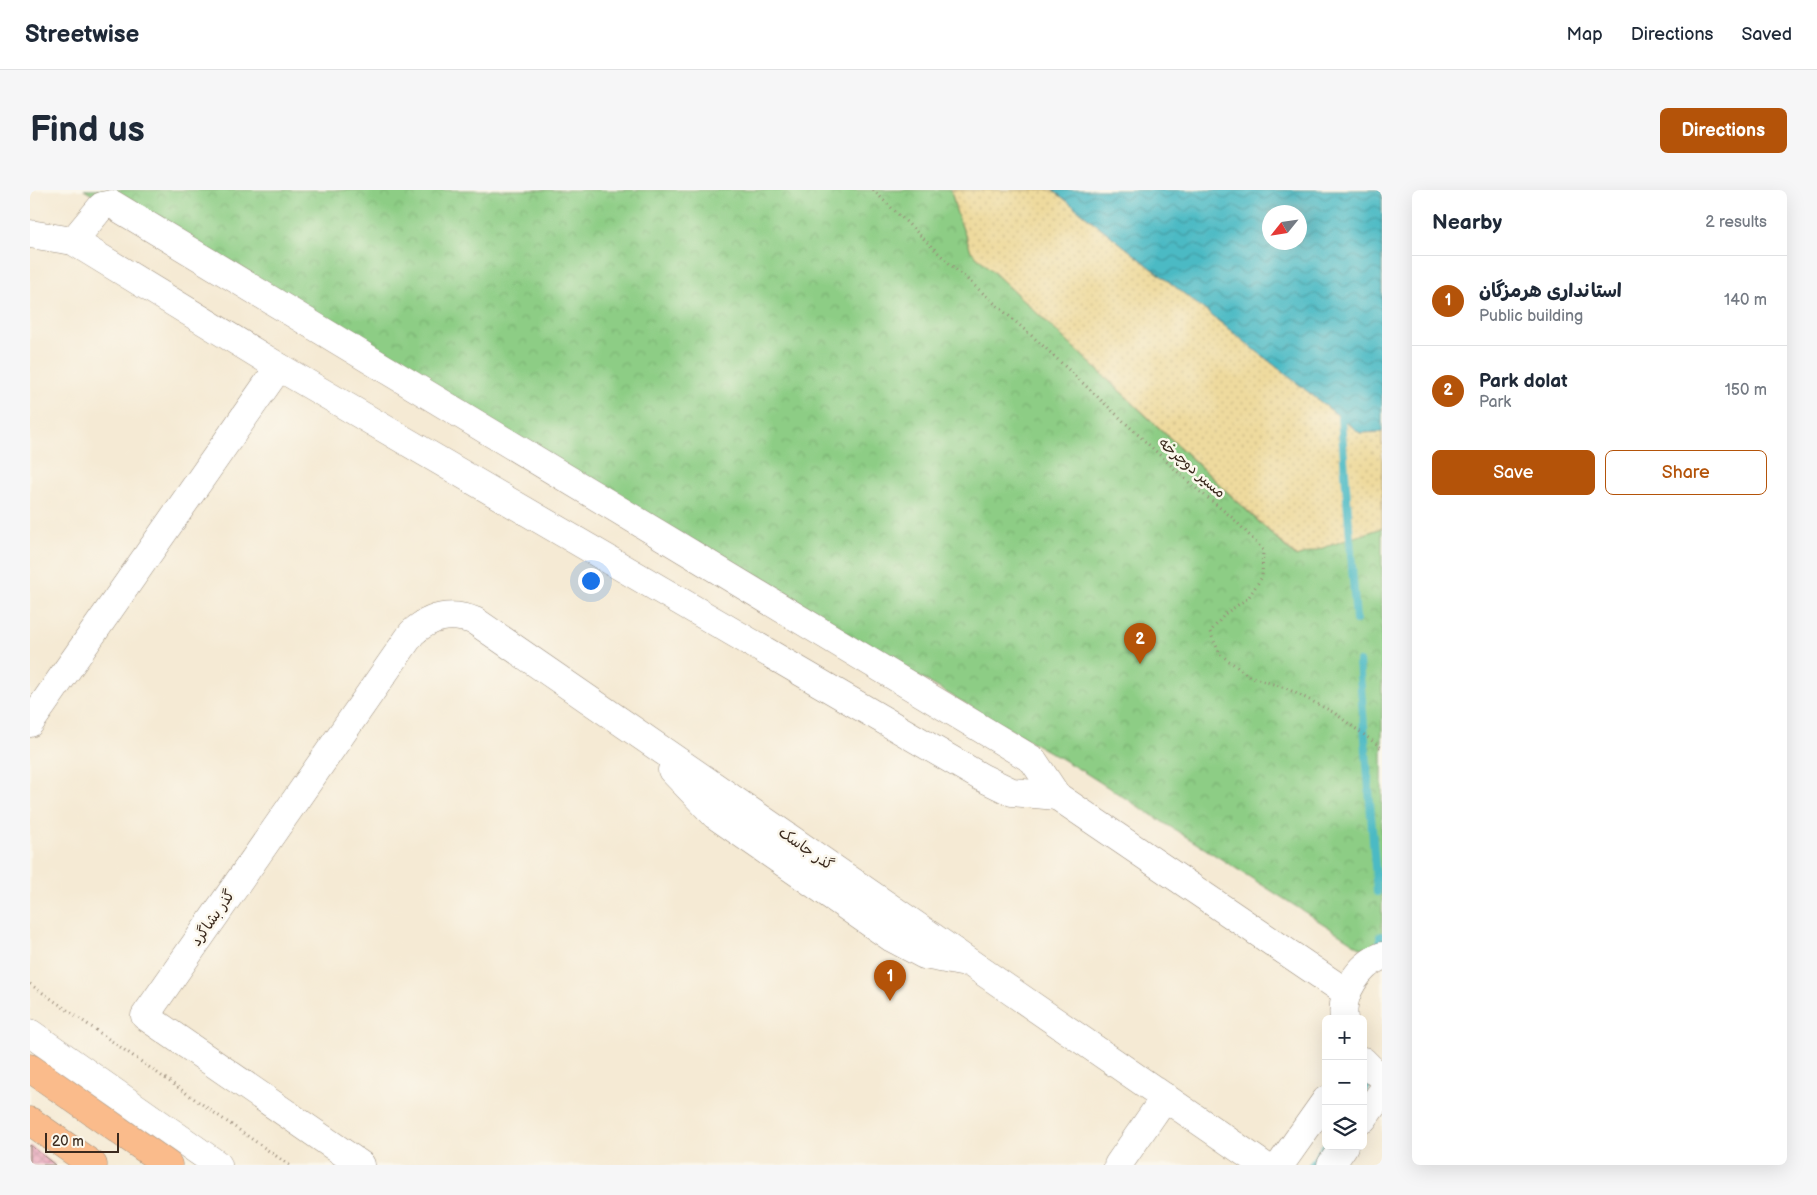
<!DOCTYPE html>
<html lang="en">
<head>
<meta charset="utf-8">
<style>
	body { margin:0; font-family:"Balsamiq Sans","Playpen Sans Arabic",sans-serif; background:#f6f6f7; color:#1f2937 }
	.controls { position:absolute; right:15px; bottom:15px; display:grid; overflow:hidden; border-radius:8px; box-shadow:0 5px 20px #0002 }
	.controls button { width:45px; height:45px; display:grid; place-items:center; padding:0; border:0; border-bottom:1px solid #e0e1e3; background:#fff; color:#1f2937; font:25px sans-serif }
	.compass { position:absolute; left:1232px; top:15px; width:45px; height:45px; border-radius:50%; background:#fff; box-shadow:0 5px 20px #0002; rotate:240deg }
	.scale { position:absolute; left:15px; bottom:12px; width:74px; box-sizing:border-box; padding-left:5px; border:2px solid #3b2a1e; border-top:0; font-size:14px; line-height:18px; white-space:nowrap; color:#3b2a1e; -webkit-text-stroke:4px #fbf7ec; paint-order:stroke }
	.you { position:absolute; left:560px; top:390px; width:18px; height:18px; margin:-12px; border:4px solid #fff; border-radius:50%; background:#1a73e8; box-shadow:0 0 0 8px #1a73e833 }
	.badge { display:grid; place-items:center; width:32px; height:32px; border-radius:50%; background:#b45309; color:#fff; font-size:16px; font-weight:700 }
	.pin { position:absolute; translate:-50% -41px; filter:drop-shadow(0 1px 2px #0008) }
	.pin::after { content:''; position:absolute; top:26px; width:18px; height:15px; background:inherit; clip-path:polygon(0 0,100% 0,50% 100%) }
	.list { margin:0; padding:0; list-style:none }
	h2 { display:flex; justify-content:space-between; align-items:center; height:65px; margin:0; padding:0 20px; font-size:21px }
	h2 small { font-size:16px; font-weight:400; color:#747a83 }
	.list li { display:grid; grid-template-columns:32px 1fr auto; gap:15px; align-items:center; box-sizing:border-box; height:90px; padding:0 20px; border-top:1px solid #e0e1e3 }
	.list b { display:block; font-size:19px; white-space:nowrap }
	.list p { margin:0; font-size:16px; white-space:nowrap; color:#747a83 }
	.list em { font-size:16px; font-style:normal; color:#747a83 }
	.actions { display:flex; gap:10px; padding:15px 20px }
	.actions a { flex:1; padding:11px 0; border:1px solid #b45309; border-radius:8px; text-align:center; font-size:18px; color:#b45309 }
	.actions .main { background:#b45309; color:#fff }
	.icon { flex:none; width:28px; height:28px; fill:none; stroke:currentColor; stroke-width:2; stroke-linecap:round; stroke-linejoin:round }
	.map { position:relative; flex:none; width:1352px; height:975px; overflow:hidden; border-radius:8px }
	header { display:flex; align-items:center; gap:30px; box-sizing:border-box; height:70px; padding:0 25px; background:#fff; border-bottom:1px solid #e0e1e3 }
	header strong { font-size:24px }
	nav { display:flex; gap:28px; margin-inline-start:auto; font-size:18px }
	.intro { display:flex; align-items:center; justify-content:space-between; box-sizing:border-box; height:120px; padding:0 30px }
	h1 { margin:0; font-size:35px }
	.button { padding:12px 22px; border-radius:8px; background:#b45309; color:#fff; font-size:18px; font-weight:700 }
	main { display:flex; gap:30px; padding:0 30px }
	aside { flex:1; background:#fff; border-radius:8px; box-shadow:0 5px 20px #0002 }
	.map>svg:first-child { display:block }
</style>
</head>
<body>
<header>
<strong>Streetwise</strong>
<nav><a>Map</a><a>Directions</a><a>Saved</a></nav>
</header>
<div class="intro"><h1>Find us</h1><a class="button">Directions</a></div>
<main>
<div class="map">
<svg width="1352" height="975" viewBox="0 0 1352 975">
	<defs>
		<pattern id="sand-dots" width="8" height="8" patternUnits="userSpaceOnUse" patternTransform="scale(1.25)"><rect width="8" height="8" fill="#eeda9e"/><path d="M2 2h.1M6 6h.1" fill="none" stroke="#cdbb88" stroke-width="1.8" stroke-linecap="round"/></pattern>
		<pattern id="park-crowns" width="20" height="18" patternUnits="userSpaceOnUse" patternTransform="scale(1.25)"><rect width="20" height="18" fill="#8dcd85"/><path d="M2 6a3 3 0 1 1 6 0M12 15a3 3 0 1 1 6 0" fill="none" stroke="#7bb072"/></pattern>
		<pattern id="water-waves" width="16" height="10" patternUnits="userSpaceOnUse" patternTransform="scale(1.25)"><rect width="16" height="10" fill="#4cbac4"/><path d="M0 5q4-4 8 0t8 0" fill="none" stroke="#40979f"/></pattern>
		<pattern id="building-cross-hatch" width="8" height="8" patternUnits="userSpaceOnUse" patternTransform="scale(1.25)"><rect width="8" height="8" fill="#e797b3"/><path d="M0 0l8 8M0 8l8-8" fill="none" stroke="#bc7b91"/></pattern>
	</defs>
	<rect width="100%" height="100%" fill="#fbf7ec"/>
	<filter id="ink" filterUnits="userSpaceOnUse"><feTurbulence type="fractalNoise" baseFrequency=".02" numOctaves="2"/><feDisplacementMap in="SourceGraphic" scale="10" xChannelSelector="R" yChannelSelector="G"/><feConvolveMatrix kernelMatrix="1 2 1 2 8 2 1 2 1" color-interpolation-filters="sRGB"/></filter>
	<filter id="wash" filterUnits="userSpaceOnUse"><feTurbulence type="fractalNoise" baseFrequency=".0096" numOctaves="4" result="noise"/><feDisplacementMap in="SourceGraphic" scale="20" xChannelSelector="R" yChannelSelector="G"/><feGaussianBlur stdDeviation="1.12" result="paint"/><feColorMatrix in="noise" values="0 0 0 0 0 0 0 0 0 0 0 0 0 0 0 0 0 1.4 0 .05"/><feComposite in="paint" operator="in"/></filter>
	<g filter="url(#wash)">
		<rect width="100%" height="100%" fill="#f5ead4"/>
		<path fill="url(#sand-dots)" stroke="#94825e" d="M921 0H1023L1330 243 1352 242V338L1267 367 941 61 926 21Z"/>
		<path fill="url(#park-crowns)" stroke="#647c52" d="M54 0H921L926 21 941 61 1266 367 1352 338V771L1054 582 354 178Z"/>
		<path fill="url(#water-waves)" stroke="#447271" fill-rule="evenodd" d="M1023 0H1352V242L1330 243ZM1240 22H1270V52H1240Z"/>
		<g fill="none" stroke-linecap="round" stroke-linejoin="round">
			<g stroke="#4cbac4" stroke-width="8">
				<path d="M1311 228 1326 430"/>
				<path d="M1329 472 1347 702"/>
				<path d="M1350 746 1351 756"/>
				<path d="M1333 902 1341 890"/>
				<path d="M1282 975 1296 955"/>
			</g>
		</g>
		<g id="blocks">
			<path fill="url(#building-cross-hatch)" d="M0 955 25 975H0Z"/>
		</g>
	</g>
	<g filter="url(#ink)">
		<use href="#blocks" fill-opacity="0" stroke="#988a79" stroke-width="1"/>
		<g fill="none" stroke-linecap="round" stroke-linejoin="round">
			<defs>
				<g id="minor">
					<path d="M0 44 43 51 249 177 951 587 982 602 1027 606"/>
					<path d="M43 51 72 16 82 14 1003 570 1027 606 1317 803"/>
					<path d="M0 533 249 177"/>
					<path d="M642 580 685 625 862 748 894 765 931 772"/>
					<path d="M1314 829C1310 804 1329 775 1352 766"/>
					<path d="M0 843 188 975"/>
					<path d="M1333 871 1342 880 1352 885"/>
					<path d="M1333 929 1352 902"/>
					<path d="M331 975 115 826 382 443C401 426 421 422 445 431L1233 975"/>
					<path d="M1088 975 1135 907"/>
					<path d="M1250 975 1296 910"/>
					<path d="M1301 975 1314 956"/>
				</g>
				<g id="major">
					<path d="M0 878 138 975"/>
					<path d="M0 931 63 975"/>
				</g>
			</defs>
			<use href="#minor" stroke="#988a79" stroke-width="29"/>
			<use href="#major" stroke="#988a79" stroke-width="29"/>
			<g stroke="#988a79" stroke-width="3" stroke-dasharray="1 4" stroke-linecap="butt">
				<path d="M843 0 922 76 1011 154 1163 296 1204 329 1233 360 1232 387 1218 408 1196 423 1180 442 1190 464 1219 486 1258 499 1303 522 1352 558"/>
				<path d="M0 794 259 975"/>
			</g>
			<use href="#minor" stroke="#fff" stroke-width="28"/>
			<use href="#major" stroke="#fabb8b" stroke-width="28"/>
		</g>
	</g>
	<g text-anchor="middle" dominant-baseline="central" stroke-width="5" stroke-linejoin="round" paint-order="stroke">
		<g font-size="15" fill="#3b2a1e" stroke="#fbf7ec">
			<text transform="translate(1162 278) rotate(41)">مسیر دوچرخه</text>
			<text transform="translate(776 659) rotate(35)">گذر جاسک</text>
			<text transform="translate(183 728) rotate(-55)">گذر بشاگرد</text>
		</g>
	</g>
</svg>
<div class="controls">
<button>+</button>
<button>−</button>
<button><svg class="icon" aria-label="layers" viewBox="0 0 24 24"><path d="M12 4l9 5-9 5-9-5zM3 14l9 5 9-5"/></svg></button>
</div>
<svg class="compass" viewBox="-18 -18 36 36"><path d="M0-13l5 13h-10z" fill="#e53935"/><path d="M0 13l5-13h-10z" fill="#747a83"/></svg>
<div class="scale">20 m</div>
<div class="you"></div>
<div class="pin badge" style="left:860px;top:811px">1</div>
<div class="pin badge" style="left:1110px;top:474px">2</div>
</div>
<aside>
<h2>Nearby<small>2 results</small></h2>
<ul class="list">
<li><span class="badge">1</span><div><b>استانداری هرمزگان</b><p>Public building</p></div><em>140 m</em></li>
<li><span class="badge">2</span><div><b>Park dolat</b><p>Park</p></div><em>150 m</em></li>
</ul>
<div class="actions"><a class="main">Save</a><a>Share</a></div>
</aside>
</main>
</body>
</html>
